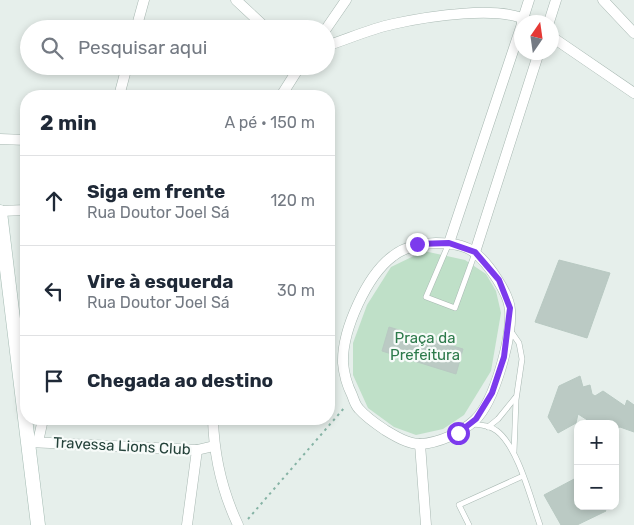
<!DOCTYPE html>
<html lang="pt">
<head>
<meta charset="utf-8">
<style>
	body { margin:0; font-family:Rubik,sans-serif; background:#f2f2f3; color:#1f2937 }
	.controls { position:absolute; right:15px; bottom:15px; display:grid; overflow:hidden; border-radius:10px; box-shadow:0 2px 8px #0003 }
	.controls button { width:45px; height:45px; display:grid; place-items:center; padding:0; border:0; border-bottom:1px solid #e0e1e3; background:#fff; color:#1f2937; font:25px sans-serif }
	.compass { position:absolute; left:514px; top:15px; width:45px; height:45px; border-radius:50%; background:#fff; box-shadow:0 2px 8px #0003; rotate:13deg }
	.stop { position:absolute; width:15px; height:15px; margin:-11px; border:4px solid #7c3aed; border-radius:50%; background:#fff }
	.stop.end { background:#7c3aed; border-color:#fff; box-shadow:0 1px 5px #0008 }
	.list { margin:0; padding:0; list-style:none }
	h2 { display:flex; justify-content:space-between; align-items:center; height:65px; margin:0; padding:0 20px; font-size:21px }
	h2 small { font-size:16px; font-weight:400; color:#747a83 }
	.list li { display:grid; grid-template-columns:32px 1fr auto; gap:15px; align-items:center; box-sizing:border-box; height:90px; padding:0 20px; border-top:1px solid #e0e1e3 }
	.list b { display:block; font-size:19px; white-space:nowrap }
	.list p { margin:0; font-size:16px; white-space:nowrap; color:#747a83 }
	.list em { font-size:16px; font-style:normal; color:#747a83 }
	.icon { flex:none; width:28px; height:28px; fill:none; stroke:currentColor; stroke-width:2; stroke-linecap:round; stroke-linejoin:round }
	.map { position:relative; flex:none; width:634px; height:525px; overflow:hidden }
	.search { position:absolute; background:#fff; box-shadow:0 2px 8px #0003; left:20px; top:20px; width:315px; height:55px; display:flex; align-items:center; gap:12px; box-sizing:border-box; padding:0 18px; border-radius:28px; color:#747a83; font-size:19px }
	.panel { position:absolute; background:#fff; box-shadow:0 2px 8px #0003; left:20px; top:90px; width:315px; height:335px; border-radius:20px }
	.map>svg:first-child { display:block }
</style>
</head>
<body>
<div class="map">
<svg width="634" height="525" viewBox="0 0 634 525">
	<rect width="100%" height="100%" fill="#e6efeb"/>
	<path fill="#bfe0c8" d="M424 251 465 260 486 274 496 291 501 313 491 371 464 415 443 429 416 435 394 427 368 408 353 375V343L367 305 391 267Z"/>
	<g fill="#bbcac4" stroke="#b8c9c2">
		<path d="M559 260 610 273 587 338 535 322Z"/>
		<path d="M389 327 463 349 456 374 382 351Z"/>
		<path d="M580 376 583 387 590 385 592 394 595 396 603 391 625 406 627 400 634 405V432L620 427 615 429V424H588L589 421 578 414 576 423 558 433 548 417 559 386Z"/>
		<path d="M578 477V506H603L606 511 577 525H561L544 495Z"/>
	</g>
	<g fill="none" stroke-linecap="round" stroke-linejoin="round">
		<defs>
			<g id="lane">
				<path d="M449 243 426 297 455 308 475 253"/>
				<path d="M510 330 519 343 522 359 516 400 514 452"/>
				<path d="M471 424C480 425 489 425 497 431 518 447 531 500 540 525"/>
				<path d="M488 427 498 419 515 398"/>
				<path d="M469 525 459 505 523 476"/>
			</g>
			<g id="street">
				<path d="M236 0 267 29"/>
				<path d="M603 0 634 33"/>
				<path d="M522 22 529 0"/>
				<path d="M549 22 556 0"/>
				<path d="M136 29 144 0"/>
				<path d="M326 29 346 0"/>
				<path d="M552 37 634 93"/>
				<path d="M326 46C348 39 370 29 393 24 425 17 502 4 530 22"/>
				<path d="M119 96 127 66"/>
				<path d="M281 96 300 66"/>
				<path d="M0 139 26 140"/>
				<path d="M0 211 26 210"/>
				<path d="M436 243C449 243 465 244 475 253 488 263 509 293 510 310 512 337 495 401 475 420 461 433 439 443 420 444 408 444 395 436 385 430 376 424 366 417 359 409 355 405 354 400 352 395 347 385 344 374 343 363 342 330 367 275 393 256 406 246 420 244 436 243Z"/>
				<path d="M449 243 522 24"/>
				<path d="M475 252 539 52"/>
				<path d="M213 419C214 456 222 491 238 525"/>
				<path d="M29 442 197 450 214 446"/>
				<path d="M38 442 43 419"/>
				<path d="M420 444 426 525"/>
				<path d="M187 525 197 450"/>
			</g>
			<path id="secondary" d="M0 212 38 525"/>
		</defs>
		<use href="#lane" stroke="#a8b8b2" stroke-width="6"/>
		<use href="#street" stroke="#a8b8b2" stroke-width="11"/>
		<use href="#secondary" stroke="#a4bbb3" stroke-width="15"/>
		<path stroke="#86b3a5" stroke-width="2" stroke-dasharray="2.5 4" stroke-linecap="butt" d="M248 519 345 407"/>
		<use href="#lane" stroke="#fff" stroke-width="5"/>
		<use href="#street" stroke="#fff" stroke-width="10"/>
		<use href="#secondary" stroke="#fff" stroke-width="14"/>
	</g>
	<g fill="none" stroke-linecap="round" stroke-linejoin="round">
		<path stroke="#7c3aed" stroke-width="6" d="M417 244 449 243 475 252 499 280 510 308 504 357 492 393 476 419 458 433"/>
	</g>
	<g text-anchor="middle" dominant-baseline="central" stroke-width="4.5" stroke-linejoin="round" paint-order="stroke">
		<g font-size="15" fill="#2d7a4b" stroke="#f7fbf9">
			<text x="425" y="338">Praça da<tspan x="425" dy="17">Prefeitura</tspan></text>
		</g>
		<g font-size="15" fill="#24423a" stroke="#f7fbf9">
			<text transform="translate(122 446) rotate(3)">Travessa Lions Club</text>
		</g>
	</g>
</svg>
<div class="controls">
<button>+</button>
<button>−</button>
</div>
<svg class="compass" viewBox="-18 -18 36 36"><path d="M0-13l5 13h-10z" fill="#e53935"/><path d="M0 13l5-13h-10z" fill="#747a83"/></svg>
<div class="stop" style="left:458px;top:433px"></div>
<div class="stop end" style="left:417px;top:244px"></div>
<div class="search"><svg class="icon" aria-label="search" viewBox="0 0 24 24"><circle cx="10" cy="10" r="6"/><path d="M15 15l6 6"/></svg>Pesquisar aqui</div>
<section class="panel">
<h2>2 min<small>A pé · 150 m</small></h2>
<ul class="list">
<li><svg class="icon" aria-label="ahead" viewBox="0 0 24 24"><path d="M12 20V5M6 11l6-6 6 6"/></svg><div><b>Siga em frente</b><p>Rua Doutor Joel Sá</p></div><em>120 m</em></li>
<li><svg class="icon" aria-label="left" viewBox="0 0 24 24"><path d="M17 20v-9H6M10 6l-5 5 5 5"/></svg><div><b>Vire à esquerda</b><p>Rua Doutor Joel Sá</p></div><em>30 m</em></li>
<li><svg class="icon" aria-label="arrive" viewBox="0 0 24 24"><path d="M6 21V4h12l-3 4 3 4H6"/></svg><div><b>Chegada ao destino</b></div></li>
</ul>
</section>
</div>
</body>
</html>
